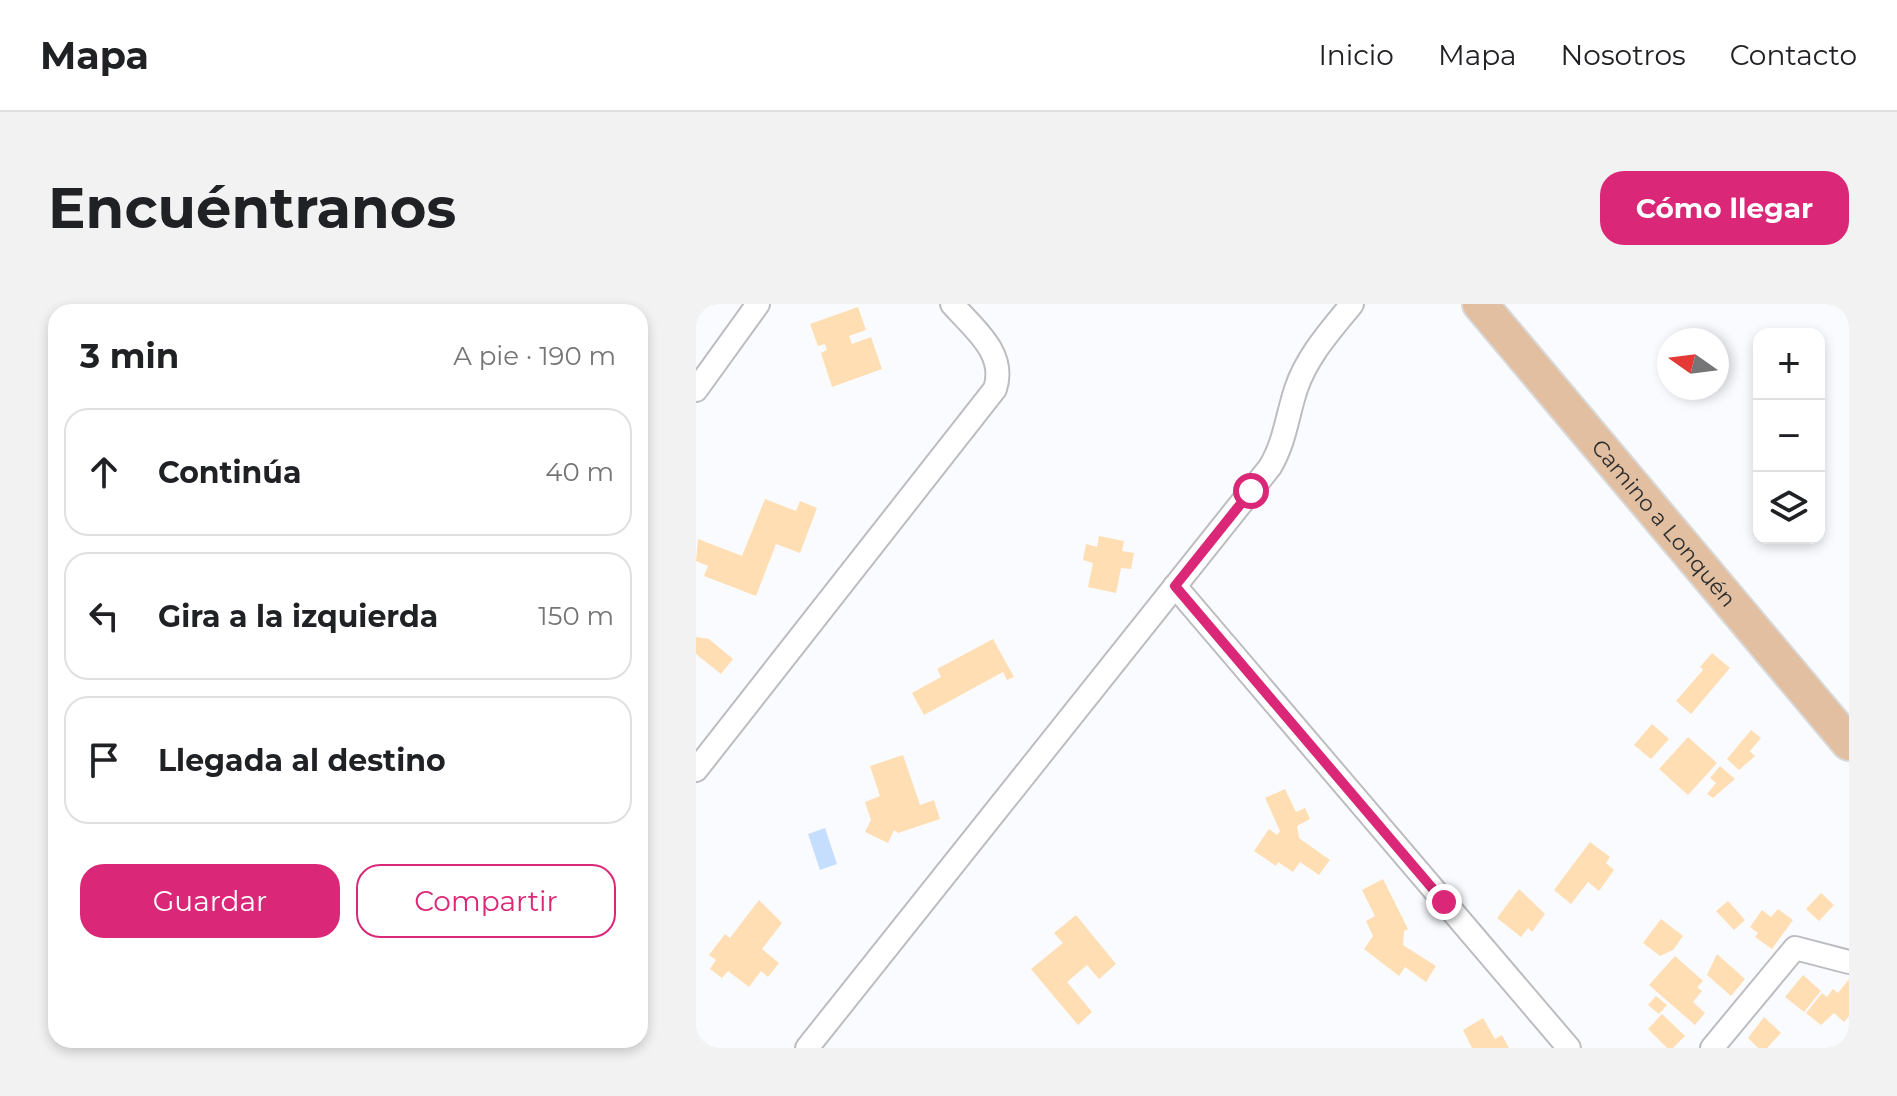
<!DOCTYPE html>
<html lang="es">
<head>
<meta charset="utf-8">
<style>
	body { margin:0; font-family:Montserrat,sans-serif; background:#f2f2f2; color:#202124 }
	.controls { position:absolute; right:24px; top:24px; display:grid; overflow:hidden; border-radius:16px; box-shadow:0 4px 12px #0003 }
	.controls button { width:72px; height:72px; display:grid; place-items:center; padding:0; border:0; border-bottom:2px solid #e0e0e0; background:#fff; color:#202124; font:40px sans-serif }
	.compass { position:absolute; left:961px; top:24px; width:72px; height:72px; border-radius:50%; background:#fff; box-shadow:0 4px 12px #0003; rotate:284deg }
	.stop { position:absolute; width:24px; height:24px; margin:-18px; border:6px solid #db2777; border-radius:50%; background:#fff }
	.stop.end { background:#db2777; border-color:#fff; box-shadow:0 2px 8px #0008 }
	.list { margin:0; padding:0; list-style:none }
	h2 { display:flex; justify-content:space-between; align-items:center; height:104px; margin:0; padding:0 32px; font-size:34px }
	h2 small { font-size:26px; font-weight:400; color:#757577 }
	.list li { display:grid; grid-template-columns:52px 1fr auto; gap:24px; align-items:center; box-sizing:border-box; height:128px; margin:0 16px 16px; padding:0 16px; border:2px solid #e0e0e0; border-radius:24px }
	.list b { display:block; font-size:30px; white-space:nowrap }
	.list em { font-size:26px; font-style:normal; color:#757577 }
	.actions { display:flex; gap:16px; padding:24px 32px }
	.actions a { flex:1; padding:18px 0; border:2px solid #db2777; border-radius:24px; text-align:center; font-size:28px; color:#db2777 }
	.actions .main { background:#db2777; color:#fff }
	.icon { flex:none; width:44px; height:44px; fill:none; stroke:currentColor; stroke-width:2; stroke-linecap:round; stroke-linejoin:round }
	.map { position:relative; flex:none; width:1153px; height:744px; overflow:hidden; border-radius:24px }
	header { display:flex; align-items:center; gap:48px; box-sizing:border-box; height:112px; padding:0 40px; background:#fff; border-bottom:2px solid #e0e0e0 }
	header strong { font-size:38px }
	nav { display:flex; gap:44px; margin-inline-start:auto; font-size:28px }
	.intro { display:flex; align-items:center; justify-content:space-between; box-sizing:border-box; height:192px; padding:0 48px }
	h1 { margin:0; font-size:56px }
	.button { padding:20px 36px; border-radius:24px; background:#db2777; color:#fff; font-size:28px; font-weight:700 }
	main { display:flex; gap:48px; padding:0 48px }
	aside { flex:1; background:#fff; border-radius:24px; box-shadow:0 4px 12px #0003 }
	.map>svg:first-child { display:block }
</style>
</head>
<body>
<header>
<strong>Mapa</strong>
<nav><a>Inicio</a><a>Mapa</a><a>Nosotros</a><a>Contacto</a></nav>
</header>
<div class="intro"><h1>Encuéntranos</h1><a class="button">Cómo llegar</a></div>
<main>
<aside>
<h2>3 min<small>A pie · 190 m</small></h2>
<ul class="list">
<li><svg class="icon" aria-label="ahead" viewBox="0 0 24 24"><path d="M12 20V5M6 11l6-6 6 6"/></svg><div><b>Continúa</b></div><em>40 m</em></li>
<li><svg class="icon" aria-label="left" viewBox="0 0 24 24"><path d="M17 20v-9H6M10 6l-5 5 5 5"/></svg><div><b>Gira a la izquierda</b></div><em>150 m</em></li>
<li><svg class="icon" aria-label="arrive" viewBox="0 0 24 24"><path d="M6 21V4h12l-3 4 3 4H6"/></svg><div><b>Llegada al destino</b></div></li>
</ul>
<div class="actions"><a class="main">Guardar</a><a>Compartir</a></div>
</aside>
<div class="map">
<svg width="1153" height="744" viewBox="0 0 1153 744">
	<rect width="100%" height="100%" fill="#fafbff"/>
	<path fill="#c6defd" d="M129 524 141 560 124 566 112 530Z"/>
	<g fill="#ffdeb3">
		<path d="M162 3 170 26 153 32 156 40 175 33 186 65 136 83 125 49 131 46 129 40 122 42 114 20Z"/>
		<path d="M69 195 100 207 104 197 121 204 104 249 80 240 60 292 8 272 12 262 0 257 2 235 46 252Z"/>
		<path d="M403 232 428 237 426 247 438 249 435 265 425 264 420 289 392 283 397 259 387 256 390 240 401 243Z"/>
		<path d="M0 333 13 335 37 355 25 370 0 350Z"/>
		<path d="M297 335 318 373 311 376 307 368 228 411 216 389 245 373 241 365Z"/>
		<path d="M1016 349 1034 364 995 410 980 397 1007 366 1004 363Z"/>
		<path d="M956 420 973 435 955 455 938 441Z"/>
		<path d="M1055 426 1065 434 1054 447 1059 452 1043 466 1031 455Z"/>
		<path d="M992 433 1021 459 992 491 963 465Z"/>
		<path d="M207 451 224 501 238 496 244 515 202 529 198 526 192 539 169 528 175 516 169 498 184 492 174 462Z"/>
		<path d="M1024 462 1039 475 1017 494 1011 490 1020 479 1014 474Z"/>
		<path d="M589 485 600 508 609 504 614 515 601 522 603 534 634 556 623 571 604 558 597 568 582 558 580 562 558 547 573 525 581 531 584 527 569 494Z"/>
		<path d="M894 538 914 553 910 559 918 566 903 587 892 578 875 600 858 586Z"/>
		<path d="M687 575 712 625 708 627 707 641 740 662 730 678 709 663 703 672 668 645 677 632 670 617 679 612 666 586Z"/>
		<path d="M823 585 849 610 836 628 832 624 825 633 801 614Z"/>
		<path d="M1125 589 1138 601 1123 617 1110 605Z"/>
		<path d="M63 596 86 619 66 645 83 659 72 673 65 667 53 683 32 667 26 674 14 665 20 656 13 651 29 630 34 634Z"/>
		<path d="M1032 597 1049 616 1038 626 1020 607Z"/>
		<path d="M1082 605 1097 616 1076 645 1059 633 1062 629 1054 623 1066 606 1075 613Z"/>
		<path d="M380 611 420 660 403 675 391 661 371 678 396 708 382 721 335 665 367 639 358 629Z"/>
		<path d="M965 615 987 632 977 646 964 652 947 639Z"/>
		<path d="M1021 650 1049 675 1035 692 1011 671Z"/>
		<path d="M979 652 1007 677 1001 683 1006 687 997 698 1009 709 999 721 953 681Z"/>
		<path d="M1107 671 1125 687 1108 708 1089 693Z"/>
		<path d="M1153 675V712L1148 718 1138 709 1125 721 1110 709 1126 689 1131 693 1137 685 1142 689Z"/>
		<path d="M960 692 971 701 963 710 952 701Z"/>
		<path d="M966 710 989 732 977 744H971L952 725Z"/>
		<path d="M1068 713 1085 729 1071 744H1062L1052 734Z"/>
		<path d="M787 714 799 735 806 731 813 744H776L767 726Z"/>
	</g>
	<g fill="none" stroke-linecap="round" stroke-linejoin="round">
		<defs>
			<g id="street">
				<path d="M0 86 62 0"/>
				<path d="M479 282 873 744"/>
				<path d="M0 466 299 85C311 49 277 24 256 0"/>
				<path d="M111 744 574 163C589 138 591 112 600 85 611 52 635 26 656 0"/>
				<path d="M1016 744 1099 644 1153 658"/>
			</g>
			<g id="primary">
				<path id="s1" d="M784 0 1153 439"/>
			</g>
		</defs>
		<use href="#street" stroke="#bdbdc1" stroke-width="26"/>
		<use href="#primary" stroke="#d9d9da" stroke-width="38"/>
		<use href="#street" stroke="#fff" stroke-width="22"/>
		<use href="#primary" stroke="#e1bfa0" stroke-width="34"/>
	</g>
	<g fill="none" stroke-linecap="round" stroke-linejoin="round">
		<path stroke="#db2777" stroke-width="10" d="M555 187 479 282 748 598"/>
	</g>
	<g text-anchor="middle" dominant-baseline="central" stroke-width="6" stroke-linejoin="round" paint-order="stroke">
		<g font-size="22" fill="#2e2e2f" stroke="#fafbff">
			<text stroke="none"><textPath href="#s1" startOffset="286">Camino a Lonquén</textPath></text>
		</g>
	</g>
</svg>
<div class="controls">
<button>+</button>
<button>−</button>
<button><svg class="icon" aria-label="layers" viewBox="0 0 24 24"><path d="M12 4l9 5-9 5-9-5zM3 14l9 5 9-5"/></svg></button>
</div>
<svg class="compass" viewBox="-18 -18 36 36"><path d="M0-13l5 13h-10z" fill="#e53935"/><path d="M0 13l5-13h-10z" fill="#757577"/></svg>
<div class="stop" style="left:555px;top:187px"></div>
<div class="stop end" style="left:748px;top:598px"></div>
</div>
</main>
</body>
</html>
